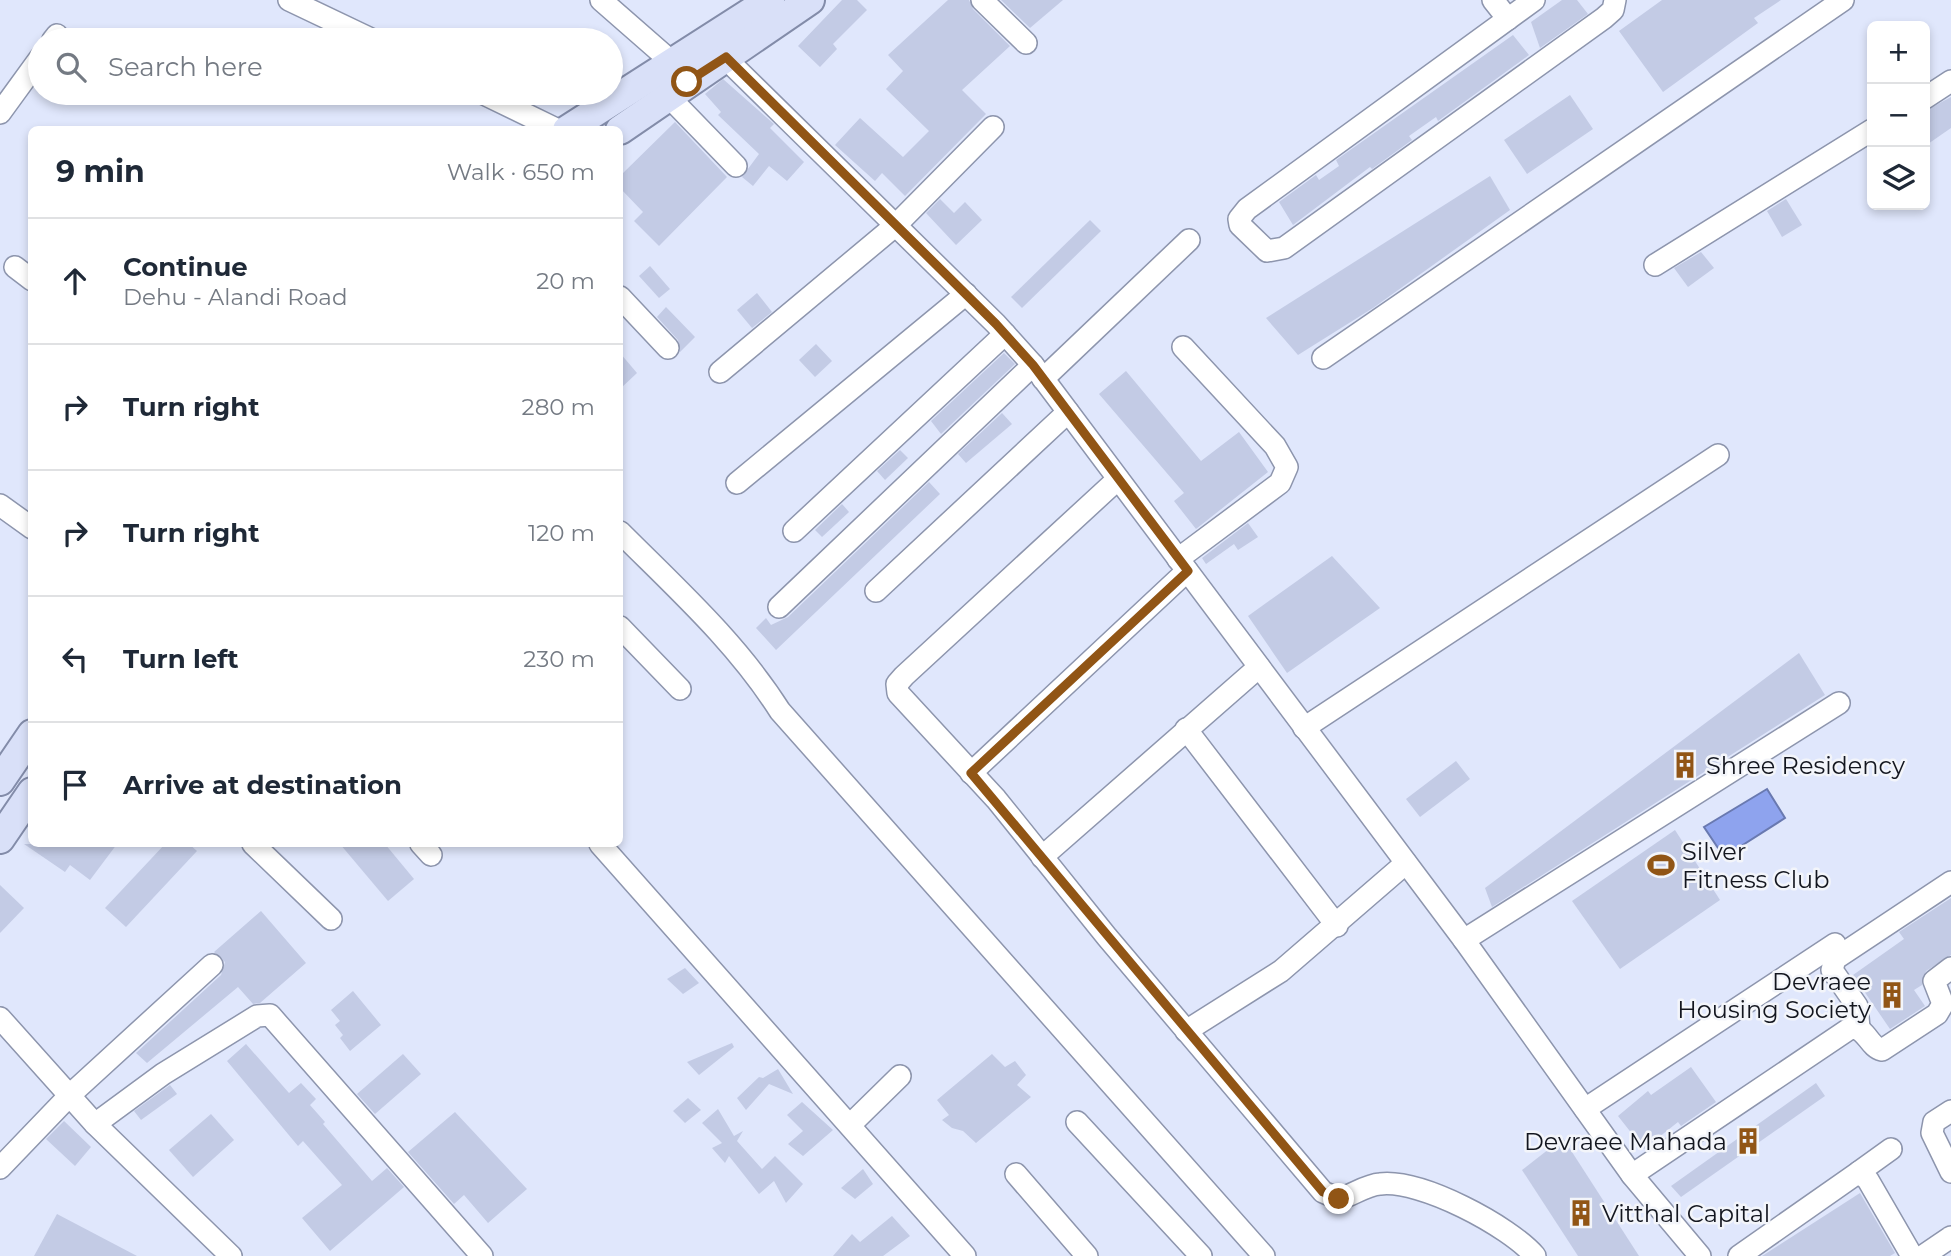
<!DOCTYPE html>
<html lang="en">
<head>
<meta charset="utf-8">
<style>
	body { margin:0; font-family:Montserrat,sans-serif; background:#f2f2f3; color:#1f2937 }
	.controls { position:absolute; right:21px; top:21px; display:grid; overflow:hidden; border-radius:10px; box-shadow:0 4px 10px #0003 }
	.controls button { width:63px; height:63px; display:grid; place-items:center; padding:0; border:0; border-bottom:2px solid #e0e1e3; background:#fff; color:#1f2937; font:35px sans-serif }
	.stop { position:absolute; width:21px; height:21px; margin:-16px; border:5px solid #915515; border-radius:50%; background:#fff }
	.stop.end { background:#915515; border-color:#fff; box-shadow:0 2px 7px #0008 }
	.list { margin:0; padding:0; list-style:none }
	h2 { display:flex; justify-content:space-between; align-items:center; height:91px; margin:0; padding:0 28px; font-size:30px }
	h2 small { font-size:23px; font-weight:400; color:#747a83 }
	.list li { display:grid; grid-template-columns:46px 1fr auto; gap:21px; align-items:center; box-sizing:border-box; height:126px; padding:0 28px; border-top:2px solid #e0e1e3 }
	.list b { display:block; font-size:26px; white-space:nowrap }
	.list p { margin:0; font-size:23px; white-space:nowrap; color:#747a83 }
	.list em { font-size:23px; font-style:normal; color:#747a83 }
	.icon { flex:none; width:38px; height:38px; fill:none; stroke:currentColor; stroke-width:2; stroke-linecap:round; stroke-linejoin:round }
	.map { position:relative; flex:none; width:1951px; height:1256px; overflow:hidden }
	.search { position:absolute; background:#fff; box-shadow:0 4px 10px #0003; left:28px; top:28px; width:595px; height:77px; display:flex; align-items:center; gap:18px; box-sizing:border-box; padding:0 24px; border-radius:38px; color:#747a83; font-size:26px }
	.panel { position:absolute; background:#fff; box-shadow:0 4px 10px #0003; left:28px; top:126px; width:595px; height:721px; border-radius:10px }
	.map>svg:first-child { display:block }
</style>
</head>
<body>
<div class="map">
<svg width="1951" height="1256" viewBox="0 0 1951 1256">
	<rect width="100%" height="100%" fill="#e0e7fc"/>
	<path fill="#8ea3ee" stroke="#6979b0" stroke-width="2" d="M1767 789 1785 818 1724 857 1704 827Z"/>
	<g fill="#c3cbe5">
		<path d="M842 0H857L867 10 833 44 837 49 820 67 798 46Z"/>
		<path d="M948 0H969L973 9 1010 46 962 90 986 114 905 196 882 173 875 181 835 145 860 118 903 157 929 131 886 89 903 71 888 55Z"/>
		<path d="M1001 0H1063L1030 28Z"/>
		<path d="M1562 0H1577L1588 14 1540 48 1531 22Z"/>
		<path d="M1662 0H1781L1754 18 1758 23 1663 92 1619 31Z"/>
		<path d="M1513 35 1529 55 1438 121 1436 117 1409 136 1412 140 1372 169 1370 167 1293 225 1279 202 1316 175 1319 180 1339 166 1336 160Z"/>
		<path d="M723 79 774 124 770 128 804 162 787 181 769 166 753 186 742 177 759 154 718 115 721 112 705 94Z"/>
		<path d="M1570 95 1593 129 1527 174 1504 140Z"/>
		<path d="M1951 97V128L1925 146V111Z"/>
		<path d="M675 122 727 177 659 246 634 221 643 212 620 188V176Z"/>
		<path d="M1490 176 1510 210 1373 308 1298 355 1266 318Z"/>
		<path d="M940 199 954 213 965 202 982 220 956 245 926 213Z"/>
		<path d="M1786 199 1802 225 1782 237 1767 211Z"/>
		<path d="M1090 220 1101 231 1022 308 1011 297Z"/>
		<path d="M1701 252 1714 268 1688 287 1674 268Z"/>
		<path d="M650 266 670 289 659 298 639 276Z"/>
		<path d="M757 293 772 312 752 328 737 310Z"/>
		<path d="M666 307 695 337 680 352 678 340 657 317Z"/>
		<path d="M816 344 832 361 815 377 799 360Z"/>
		<path d="M620 353 637 373 620 389Z"/>
		<path d="M1004 353 1015 364 941 434 931 421Z"/>
		<path d="M1126 371 1201 461 1239 432 1268 472 1196 529 1174 501 1184 493 1099 394Z"/>
		<path d="M1002 413 1012 424 966 463 958 454Z"/>
		<path d="M900 450 908 458 885 480 877 471Z"/>
		<path d="M929 482 940 494 776 650 756 628 766 618 771 625 788 617Z"/>
		<path d="M842 504 849 512 822 537 815 530Z"/>
		<path d="M1248 523 1258 537 1238 550 1234 544 1206 564 1202 558Z"/>
		<path d="M1332 556 1380 608 1287 673 1248 616Z"/>
		<path d="M1799 653 1825 695 1492 907 1485 888Z"/>
		<path d="M1456 761 1470 779 1420 817 1406 799Z"/>
		<path d="M1675 830 1720 900 1620 969 1572 901Z"/>
		<path d="M24 844H117L90 880 70 865 65 872Z"/>
		<path d="M165 844H189L197 851 126 927 105 908Z"/>
		<path d="M340 844H385L414 879 388 901Z"/>
		<path d="M0 885 24 908 0 933Z"/>
		<path d="M1951 898V955L1926 971 1922 985 1914 990 1925 1006 1890 1029 1853 975 1904 939 1899 932Z"/>
		<path d="M261 911 306 963 260 1003 253 1004 238 987 147 1063 136 1053 221 975 225 962 214 952Z"/>
		<path d="M685 968 699 983 683 994 667 979Z"/>
		<path d="M353 991 381 1025 350 1051 340 1038 343 1035 335 1025 340 1021 331 1010Z"/>
		<path d="M732 1043 734 1047 699 1075 687 1062Z"/>
		<path d="M246 1044 289 1093 301 1083 316 1099 310 1105 325 1122 323 1124 372 1181 387 1168 404 1187 330 1251 302 1218 342 1185 303 1141 298 1146 227 1061Z"/>
		<path d="M403 1054 421 1074 375 1114 357 1094Z"/>
		<path d="M992 1054 1005 1067 1015 1061 1026 1075 1017 1085 1031 1097 976 1143 963 1131 952 1128 942 1120 949 1115 937 1100Z"/>
		<path d="M1691 1067 1716 1102 1681 1126 1678 1122 1644 1149 1618 1116 1648 1091 1651 1095Z"/>
		<path d="M778 1069 793 1094 769 1084 746 1110 737 1098 759 1077 763 1078Z"/>
		<path d="M1816 1083 1825 1096 1681 1197 1671 1186Z"/>
		<path d="M170 1085 177 1094 141 1120 134 1111Z"/>
		<path d="M688 1098 701 1110 685 1123 673 1111Z"/>
		<path d="M802 1102 833 1130 803 1156 788 1144 803 1131 787 1115Z"/>
		<path d="M718 1109 734 1136 743 1131 737 1141 762 1169 775 1156 803 1184 786 1203 774 1181 759 1194 729 1156 725 1163 712 1148 722 1143 702 1123Z"/>
		<path d="M455 1112 527 1189 488 1223 464 1195 454 1204 408 1152Z"/>
		<path d="M211 1114 234 1140 193 1177 169 1150Z"/>
		<path d="M64 1121 91 1147 75 1166 46 1139Z"/>
		<path d="M1563 1138 1639 1256H1578L1522 1170Z"/>
		<path d="M863 1169 873 1184 855 1199 841 1188Z"/>
		<path d="M1860 1193 1895 1253 1890 1256H1762Z"/>
		<path d="M57 1214 137 1256H34Z"/>
		<path d="M892 1216 910 1236 883 1256H833L852 1234 860 1242Z"/>
	</g>
	<g fill="none" stroke-linecap="round" stroke-linejoin="round">
		<defs>
			<g id="minor">
				<path d="M289 0 373 40"/>
				<path d="M601 0 681 70"/>
				<path d="M982 0 1026 43"/>
				<path d="M1493 0 1508 19"/>
				<path d="M1534 0 1247 209 1239 219 1240 225 1267 251 1284 248 1604 18 1613 10 1615 0"/>
				<path d="M53 40 57 35"/>
				<path d="M715 48 996 324 1033 365 1464 940 1632 1175 1700 1256"/>
				<path d="M482 93 558 130"/>
				<path d="M668 96 736 166"/>
				<path d="M1925 98 1951 81"/>
				<path d="M0 113 40 58"/>
				<path d="M1655 265 1872 130"/>
				<path d="M15 267 32 280"/>
				<path d="M620 297 668 348"/>
				<path d="M1323 358 1843 0"/>
				<path d="M720 372 896 225 993 127"/>
				<path d="M1043 379 1189 240"/>
				<path d="M1118 479 904 676 897 684 898 693 996 799 1107 937 1323 1192 1339 1199C1353 1195 1366 1185 1380 1184 1421 1179 1509 1226 1535 1256"/>
				<path d="M737 483 966 294"/>
				<path d="M0 505 32 528"/>
				<path d="M794 531 1005 334"/>
				<path d="M620 532C677 589 737 643 780 711L1264 1256"/>
				<path d="M1178 559 1280 483 1287 467 1275 446 1183 347"/>
				<path d="M876 591 1068 412"/>
				<path d="M779 607 1033 365"/>
				<path d="M620 627 680 689"/>
				<path d="M1304 728 1718 455"/>
				<path d="M1186 729 1337 926"/>
				<path d="M971 773 1187 571"/>
				<path d="M253 844 331 919"/>
				<path d="M421 844 431 855"/>
				<path d="M600 844 965 1256"/>
				<path d="M1042 857 1259 667"/>
				<path d="M1464 940 1839 703"/>
				<path d="M0 1018 95 1124 231 1256"/>
				<path d="M1859 1028 1857 1006 1832 970 1835 959 1951 882"/>
				<path d="M1186 1031 1281 971 1406 863"/>
				<path d="M1585 1109 1835 944"/>
				<path d="M1951 1111 1934 1122 1932 1133 1951 1172"/>
				<path d="M1077 1122 1201 1256"/>
				<path d="M95 1124 163 1074 257 1016 270 1015 482 1256"/>
				<path d="M850 1125 900 1076"/>
				<path d="M0 1168 71 1094 212 965"/>
				<path d="M1859 1172 1891 1149"/>
				<path d="M1016 1174 1087 1256"/>
				<path d="M1632 1175 1852 1027C1867 1029 1869 1047 1882 1050L1937 1014 1943 1004 1934 981 1951 968"/>
				<path d="M1739 1256 1859 1172 1868 1180 1912 1256"/>
				<path d="M1923 1256 1951 1237"/>
			</g>
			<g id="major">
				<path d="M567 130 770 0"/>
				<path d="M620 130 810 0"/>
				<path d="M0 781 32 734"/>
				<path d="M0 839 32 792"/>
			</g>
		</defs>
		<use href="#minor" stroke="#8d95ad" stroke-width="24"/>
		<use href="#major" stroke="#838ca9" stroke-width="32"/>
		<use href="#minor" stroke="#fff" stroke-width="21"/>
		<use href="#major" stroke="#d9e0f8" stroke-width="28"/>
	</g>
	<g fill="none" stroke-linecap="round" stroke-linejoin="round">
		<path stroke="#915515" stroke-width="9" d="M687 82 726 57 996 324 1033 365 1188 571 971 773 1323 1192 1339 1199"/>
	</g>
	<defs>
		<symbol id="building-bare" viewBox="-9 -9 18 18"><path d="M-4-6H4V6H1V3H-1V6H-4ZM-2.5-4.3h1.7v1.8h-1.7ZM.8-4.3h1.7v1.8H.8ZM-2.5-1h1.7V.8h-1.7ZM.8-1h1.7V.8H.8Z" fill="#915515" stroke="#f3f5fa" stroke-width="2.5" paint-order="stroke"/></symbol>
		<symbol id="stadium-bare" viewBox="-9 -9 18 18"><path d="M0-5a6.5 5 0 1 0 0 10a6.5 5 0 1 0 0-10ZM-3.5-1.8h7v3.6h-7Z" fill="#915515" stroke="#f3f5fa" stroke-width="2.5" paint-order="stroke"/></symbol>
	</defs>
	<g fill-rule="evenodd">
		<use href="#building-bare" x="1666" y="746" width="38" height="38"/>
		<use href="#stadium-bare" x="1642" y="846" width="38" height="38"/>
		<use href="#building-bare" x="1873" y="976" width="38" height="38"/>
		<use href="#building-bare" x="1729" y="1122" width="38" height="38"/>
		<use href="#building-bare" x="1562" y="1194" width="38" height="38"/>
	</g>
	<g text-anchor="middle" dominant-baseline="central" stroke-width="5" stroke-linejoin="round" paint-order="stroke">
		<g font-size="24" fill="#13161f" stroke="#f3f5fa" text-anchor="start">
			<text x="1706" y="765">Shree Residency</text>
			<text x="1682" y="851">Silver<tspan x="1682" dy="28">Fitness Club</tspan></text>
			<text x="1871" y="981" text-anchor="end">Devraee<tspan x="1871" dy="28">Housing Society</tspan></text>
			<text x="1727" y="1141" text-anchor="end">Devraee Mahada</text>
			<text x="1602" y="1213">Vitthal Capital</text>
		</g>
	</g>
</svg>
<div class="controls">
<button>+</button>
<button>−</button>
<button><svg class="icon" aria-label="layers" viewBox="0 0 24 24"><path d="M12 4l9 5-9 5-9-5zM3 14l9 5 9-5"/></svg></button>
</div>
<div class="stop" style="left:687px;top:82px"></div>
<div class="stop end" style="left:1339px;top:1199px"></div>
<div class="search"><svg class="icon" aria-label="search" viewBox="0 0 24 24"><circle cx="10" cy="10" r="6"/><path d="M15 15l6 6"/></svg>Search here</div>
<section class="panel">
<h2>9 min<small>Walk · 650 m</small></h2>
<ul class="list">
<li><svg class="icon" aria-label="ahead" viewBox="0 0 24 24"><path d="M12 20V5M6 11l6-6 6 6"/></svg><div><b>Continue</b><p>Dehu - Alandi Road</p></div><em>20 m</em></li>
<li><svg class="icon" aria-label="right" viewBox="0 0 24 24"><path d="M7 20v-9h11M14 6l5 5-5 5"/></svg><div><b>Turn right</b></div><em>280 m</em></li>
<li><svg class="icon" aria-label="right" viewBox="0 0 24 24"><path d="M7 20v-9h11M14 6l5 5-5 5"/></svg><div><b>Turn right</b></div><em>120 m</em></li>
<li><svg class="icon" aria-label="left" viewBox="0 0 24 24"><path d="M17 20v-9H6M10 6l-5 5 5 5"/></svg><div><b>Turn left</b></div><em>230 m</em></li>
<li><svg class="icon" aria-label="arrive" viewBox="0 0 24 24"><path d="M6 21V4h12l-3 4 3 4H6"/></svg><div><b>Arrive at destination</b></div></li>
</ul>
</section>
</div>
</body>
</html>
